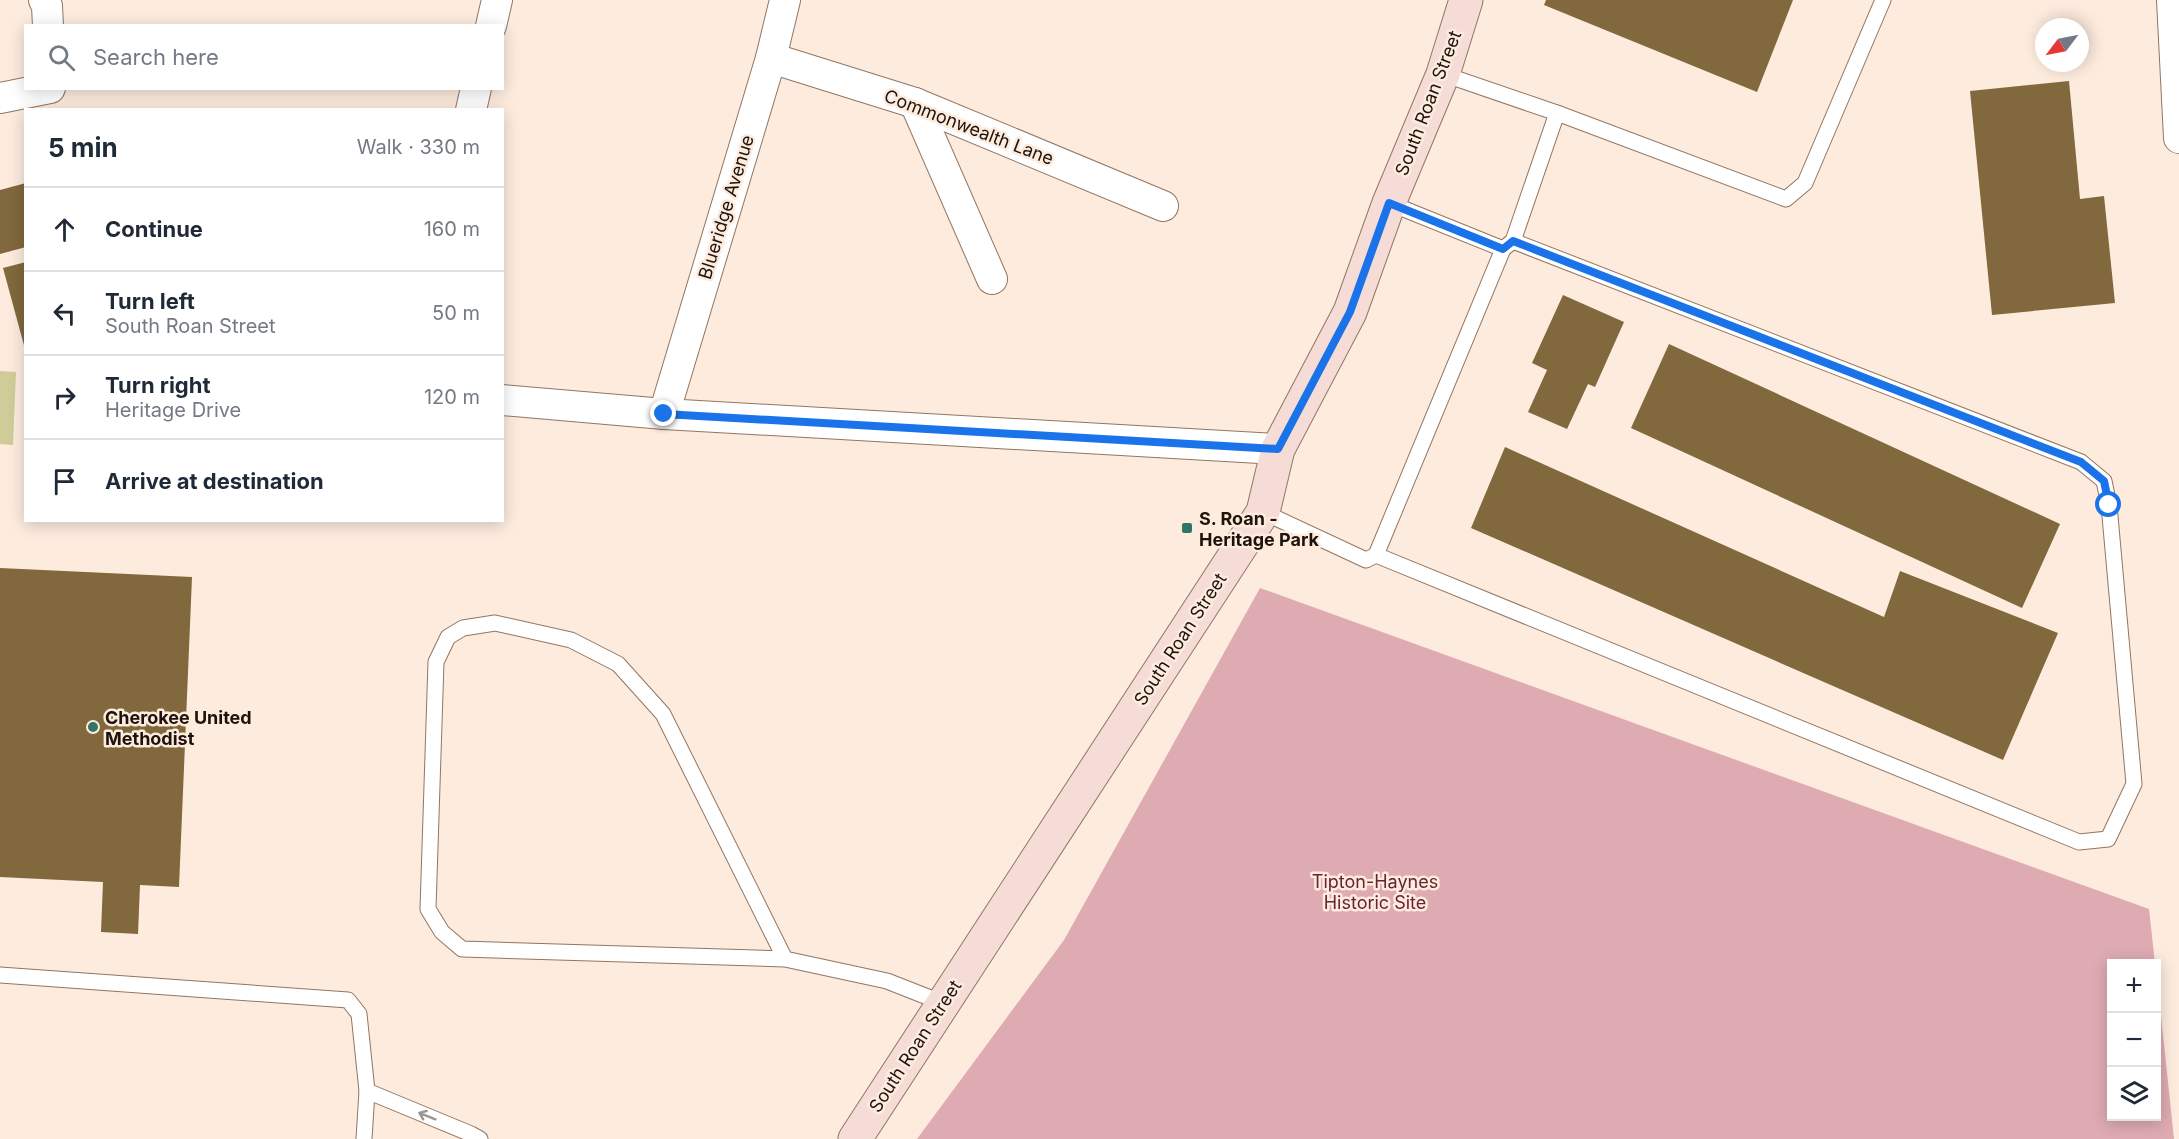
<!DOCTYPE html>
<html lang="en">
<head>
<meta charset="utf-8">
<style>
	body { margin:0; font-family:Inter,sans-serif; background:#f2f2f3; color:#1f2937 }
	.controls { position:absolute; right:18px; bottom:18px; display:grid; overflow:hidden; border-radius:0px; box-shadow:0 3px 15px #0003 }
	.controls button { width:54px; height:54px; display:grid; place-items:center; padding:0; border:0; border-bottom:2px solid #e0e1e3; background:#fff; color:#1f2937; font:30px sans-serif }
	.compass { position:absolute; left:2035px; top:18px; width:54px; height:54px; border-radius:50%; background:#fff; box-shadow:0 3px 15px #0003; rotate:238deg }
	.stop { position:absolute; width:18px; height:18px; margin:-14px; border:4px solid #1a73e8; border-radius:50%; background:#fff }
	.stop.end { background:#1a73e8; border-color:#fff; box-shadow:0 2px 6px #0008 }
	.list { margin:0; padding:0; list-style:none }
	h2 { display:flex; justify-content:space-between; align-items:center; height:78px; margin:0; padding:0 24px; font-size:26px }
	h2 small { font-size:20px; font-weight:400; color:#747a83 }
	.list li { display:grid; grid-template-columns:39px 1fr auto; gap:18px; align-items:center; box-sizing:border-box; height:84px; padding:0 24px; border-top:2px solid #e0e1e3 }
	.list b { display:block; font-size:22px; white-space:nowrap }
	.list p { margin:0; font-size:20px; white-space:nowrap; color:#747a83 }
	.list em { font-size:20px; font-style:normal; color:#747a83 }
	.icon { flex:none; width:33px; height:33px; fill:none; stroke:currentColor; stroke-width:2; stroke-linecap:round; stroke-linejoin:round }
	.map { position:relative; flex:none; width:2179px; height:1139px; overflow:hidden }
	.search { position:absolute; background:#fff; box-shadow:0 3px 15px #0003; left:24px; top:24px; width:480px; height:66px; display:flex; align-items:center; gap:15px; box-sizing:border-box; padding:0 21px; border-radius:0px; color:#747a83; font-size:22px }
	.panel { position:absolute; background:#fff; box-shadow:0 3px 15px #0003; left:24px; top:108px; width:480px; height:414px; border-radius:0px }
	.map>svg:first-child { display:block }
</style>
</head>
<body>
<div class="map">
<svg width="2179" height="1139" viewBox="0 0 2179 1139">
	<rect width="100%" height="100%" fill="#fdebde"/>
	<path fill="#dfabb2" d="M1260 588 2149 909 2155 963 2112 964V1116H2156L2157 978 2174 1139H917L1064 940Z"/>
	<path fill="#cfcc99" d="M0 371 16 372 13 445 0 444Z"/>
	<g fill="#81683d">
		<path d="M1546 0H1793L1757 92 1544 5Z"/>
		<path d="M2069 81 2080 199 2104 196 2115 303 1992 315 1970 91Z"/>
		<path d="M26 183V247L0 254V190Z"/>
		<path d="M26 262V349H25L3 268Z"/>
		<path d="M1563 295 1624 322 1595 387 1588 384 1567 429 1528 412 1547 370 1532 363Z"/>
		<path d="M1669 344 2060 524 2022 608 1631 428Z"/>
		<path d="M1505 447 1884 617 1900 571 2058 633 2003 760 1471 528Z"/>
		<path d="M0 568 192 577 179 887 140 885 138 934 101 932 103 882 0 877Z"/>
	</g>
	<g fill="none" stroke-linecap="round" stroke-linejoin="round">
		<defs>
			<g id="service">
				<path d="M1443 74 1557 113 1786 199 1805 183 1883 0"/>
				<path d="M1389 203 1503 249 1513 241 1557 113"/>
				<path d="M1263 512 1366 560 1376 555 1503 249"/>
				<path d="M1376 555 2079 842 2108 839 2134 784 2109 505 2104 481 2081 462 1513 241"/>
				<path d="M785 959 663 714 618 664 571 640 495 623 463 628 448 637 436 662 428 909 442 932 462 949 785 959 887 981 943 1003"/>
				<path d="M0 975 348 1000 359 1014 367 1091 364 1139"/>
				<path d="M367 1091 471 1134 480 1139"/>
			</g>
			<g id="minor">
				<path d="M44 0 47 6 48 26"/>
				<path d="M2172 0 2179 138"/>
				<path d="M491 26 497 0"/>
				<path d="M771 58 915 103 1163 206"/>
				<path d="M0 98 50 88"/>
				<path d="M915 103 992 279"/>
				<path d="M471 110 476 88"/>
				<path d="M502 400 664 414 1278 449"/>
				<path d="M664 414 771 58 785 0"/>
			</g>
			<path id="secondary" d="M855 1139 1263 512 1278 449 1350 312 1389 203 1443 74 1466 0"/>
		</defs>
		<use href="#service" stroke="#917662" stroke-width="17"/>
		<use href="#minor" stroke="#917662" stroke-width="32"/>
		<use href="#secondary" stroke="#917662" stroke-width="35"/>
		<use href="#service" stroke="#fff" stroke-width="15"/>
		<use href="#minor" stroke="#fff" stroke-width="30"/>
		<use href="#secondary" stroke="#f6dcd6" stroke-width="33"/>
	</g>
	<defs><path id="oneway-shaft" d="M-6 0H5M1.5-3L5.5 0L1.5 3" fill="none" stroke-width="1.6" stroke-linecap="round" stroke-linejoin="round" transform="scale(1.5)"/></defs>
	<use stroke="#9a9592" href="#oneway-shaft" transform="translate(427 1116) rotate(-158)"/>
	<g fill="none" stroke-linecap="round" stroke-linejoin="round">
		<path stroke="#1a73e8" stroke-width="8" d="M664 414 1278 449 1350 312 1389 203 1503 249 1513 241 2081 462 2104 481 2109 505"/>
	</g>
	<g fill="#327567" stroke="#fdebde" stroke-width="2">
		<rect x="1181" y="522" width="12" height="12" rx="3"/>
		<circle cx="93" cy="727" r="6"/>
	</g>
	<g text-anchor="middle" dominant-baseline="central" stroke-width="5" stroke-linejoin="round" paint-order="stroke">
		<g font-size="18" fill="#1e130c" stroke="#fdebde">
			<text transform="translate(1428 103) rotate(-69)">South Roan Street</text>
			<text transform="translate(969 127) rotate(21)">Commonwealth Lane</text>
			<text transform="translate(726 207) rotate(-73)">Blueridge Avenue</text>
			<text transform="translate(1180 639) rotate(-57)">South Roan Street</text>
			<text transform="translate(915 1046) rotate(-57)">South Roan Street</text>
		</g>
		<g font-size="18" font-weight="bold" fill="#1e130c" stroke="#fdebde" text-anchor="start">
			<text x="1199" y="518">S. Roan -<tspan x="1199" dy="21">Heritage Park</tspan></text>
			<text x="105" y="717">Cherokee United<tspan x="105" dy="21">Methodist</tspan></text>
		</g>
		<g font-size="18" fill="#672333" stroke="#fdebde">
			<text x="1375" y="881">Tipton-Haynes<tspan x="1375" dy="21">Historic Site</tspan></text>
		</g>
	</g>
</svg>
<div class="controls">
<button>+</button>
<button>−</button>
<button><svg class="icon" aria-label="layers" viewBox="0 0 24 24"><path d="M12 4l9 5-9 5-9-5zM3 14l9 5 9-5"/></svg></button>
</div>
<svg class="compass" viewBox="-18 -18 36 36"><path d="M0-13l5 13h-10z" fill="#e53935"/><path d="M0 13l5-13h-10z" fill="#747a83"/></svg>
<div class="stop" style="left:2109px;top:505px"></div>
<div class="stop end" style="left:664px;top:414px"></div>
<div class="search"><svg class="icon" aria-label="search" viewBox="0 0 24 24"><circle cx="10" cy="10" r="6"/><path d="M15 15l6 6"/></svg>Search here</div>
<section class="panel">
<h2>5 min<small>Walk · 330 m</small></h2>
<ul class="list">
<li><svg class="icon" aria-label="ahead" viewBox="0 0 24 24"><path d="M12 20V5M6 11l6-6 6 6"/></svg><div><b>Continue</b></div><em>160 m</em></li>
<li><svg class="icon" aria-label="left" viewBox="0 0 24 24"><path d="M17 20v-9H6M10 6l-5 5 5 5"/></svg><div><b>Turn left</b><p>South Roan Street</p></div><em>50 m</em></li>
<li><svg class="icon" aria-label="right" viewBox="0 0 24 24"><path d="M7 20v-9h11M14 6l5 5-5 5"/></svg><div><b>Turn right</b><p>Heritage Drive</p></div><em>120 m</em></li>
<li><svg class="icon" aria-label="arrive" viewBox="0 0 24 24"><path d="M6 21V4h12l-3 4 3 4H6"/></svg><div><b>Arrive at destination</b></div></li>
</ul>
</section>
</div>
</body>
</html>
